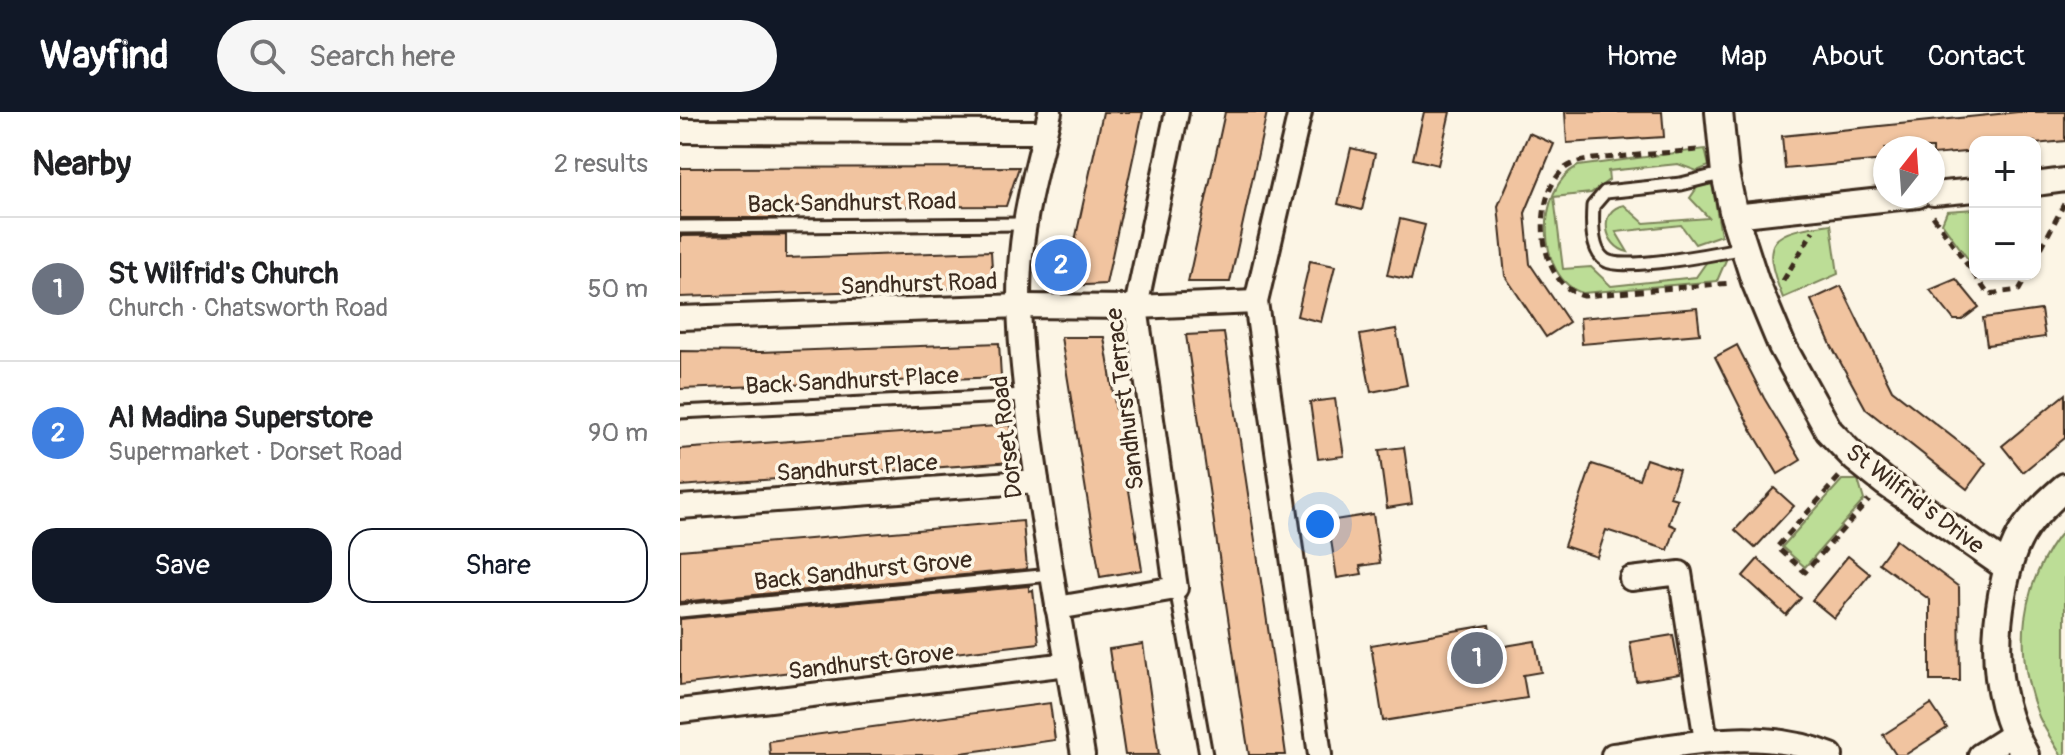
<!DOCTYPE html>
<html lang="en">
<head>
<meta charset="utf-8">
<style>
	body { margin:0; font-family:Pangolin,sans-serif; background:#f6f6f6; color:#202124 }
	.controls { position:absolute; right:24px; top:24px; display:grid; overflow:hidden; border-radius:16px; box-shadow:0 2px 6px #0004 }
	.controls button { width:72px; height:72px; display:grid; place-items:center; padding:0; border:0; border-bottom:2px solid #e0e0e0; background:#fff; color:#202124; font:40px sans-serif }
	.compass { position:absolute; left:1193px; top:24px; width:72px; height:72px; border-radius:50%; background:#fff; box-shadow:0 2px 6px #0004; rotate:17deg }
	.you { position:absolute; left:640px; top:412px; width:28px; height:28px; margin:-20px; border:6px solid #fff; border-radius:50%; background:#1a73e8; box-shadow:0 0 0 12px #1a73e833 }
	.badge { display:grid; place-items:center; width:52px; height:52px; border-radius:50%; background:#111827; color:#fff; font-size:26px; font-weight:700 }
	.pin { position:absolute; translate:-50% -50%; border:4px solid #fff; box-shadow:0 2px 8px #0006 }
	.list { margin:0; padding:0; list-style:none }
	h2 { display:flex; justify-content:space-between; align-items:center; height:104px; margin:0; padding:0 32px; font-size:34px }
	h2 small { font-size:26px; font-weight:400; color:#757577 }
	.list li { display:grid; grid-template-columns:52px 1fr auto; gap:24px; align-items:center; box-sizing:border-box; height:144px; padding:0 32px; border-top:2px solid #e0e0e0 }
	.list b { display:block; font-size:30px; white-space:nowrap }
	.list p { margin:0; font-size:26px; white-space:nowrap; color:#757577 }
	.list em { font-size:26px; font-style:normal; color:#757577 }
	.actions { display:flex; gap:16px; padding:24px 32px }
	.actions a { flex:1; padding:18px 0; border:2px solid #111827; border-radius:24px; text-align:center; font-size:28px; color:#111827 }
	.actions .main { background:#111827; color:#fff }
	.icon { flex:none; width:44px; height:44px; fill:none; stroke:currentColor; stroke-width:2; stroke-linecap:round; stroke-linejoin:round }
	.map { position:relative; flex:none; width:1385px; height:643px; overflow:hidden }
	header { display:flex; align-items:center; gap:48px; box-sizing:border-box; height:112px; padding:0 40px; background:#111827; color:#fff }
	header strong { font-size:38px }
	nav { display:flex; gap:44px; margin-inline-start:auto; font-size:28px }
	.search { width:560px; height:72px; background:#f6f6f6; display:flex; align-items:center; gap:20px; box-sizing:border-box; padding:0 28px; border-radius:44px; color:#757577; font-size:30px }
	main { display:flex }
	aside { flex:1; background:#fff }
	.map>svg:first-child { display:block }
</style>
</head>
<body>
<header>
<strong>Wayfind</strong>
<div class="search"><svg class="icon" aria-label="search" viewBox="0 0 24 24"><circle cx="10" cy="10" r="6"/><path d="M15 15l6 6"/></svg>Search here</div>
<nav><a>Home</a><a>Map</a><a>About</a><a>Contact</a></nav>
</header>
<main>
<aside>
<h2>Nearby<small>2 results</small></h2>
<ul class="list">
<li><span class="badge" style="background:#6b7280">1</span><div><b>St Wilfrid's Church</b><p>Church · Chatsworth Road</p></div><em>50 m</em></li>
<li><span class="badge" style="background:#3f7fe0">2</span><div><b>Al Madina Superstore</b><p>Supermarket · Dorset Road</p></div><em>90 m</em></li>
</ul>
<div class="actions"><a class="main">Save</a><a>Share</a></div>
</aside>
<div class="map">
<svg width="1385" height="643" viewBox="0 0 1385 643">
	<rect width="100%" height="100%" fill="#fcf5e5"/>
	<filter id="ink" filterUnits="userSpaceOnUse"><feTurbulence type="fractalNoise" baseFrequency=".0125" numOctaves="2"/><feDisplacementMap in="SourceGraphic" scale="16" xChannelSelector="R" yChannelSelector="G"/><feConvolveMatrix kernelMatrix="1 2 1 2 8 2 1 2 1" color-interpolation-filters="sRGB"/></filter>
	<g filter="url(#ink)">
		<g fill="#bcdd96" stroke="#7c845a" stroke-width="2">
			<path d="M1025 37 1029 54 1017 59 998 52 928 59 929 68 911 81 874 85 883 157 911 155 931 174 1016 165 1028 148 1045 141 1046 148 1037 169 903 181C856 167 855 75 898 54Z"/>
			<path d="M1032 71 1041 123 1015 132 1001 113 936 120 948 140C924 135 917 98 944 93L964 111 1029 106 1010 86 1019 73Z"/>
			<path d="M1295 97V157L1262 111 1267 99Z"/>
			<path d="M1151 112 1158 162 1103 186C1078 125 1092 120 1151 112Z"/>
			<path d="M1162 368H1178L1184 388 1125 455 1102 435Z"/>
			<path d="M1385 416V643H1381C1374 631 1365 618 1359 605 1333 539 1339 472 1385 416Z"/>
		</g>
		<g fill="#f1c4a0" stroke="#3b2a1e" stroke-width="2">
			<path d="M423 0H463L426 172 385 174 370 171 377 134 393 138Z"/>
			<path d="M545 0H587L550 170H508Z"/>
			<path d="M744 0H770L758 53 733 47Z"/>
			<path d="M885 0H982L984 25 887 31Z"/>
			<path d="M1338 0H1385V29L1355 32V30H1295V39L1253 43V36H1205V48L1105 57 1102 24Z"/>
			<path d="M849 21 874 32 845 101 850 152 889 210 866 225 825 164 818 94Z"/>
			<path d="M671 36 695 42 682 98 658 92Z"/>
			<path d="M339 55 326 94 105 95 106 106H0V56Z"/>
			<path d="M720 107 745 113 731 168 707 163Z"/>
			<path d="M106 123V146L311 139 313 175 0 185V124Z"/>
			<path d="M630 149 655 154 641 210 617 204Z"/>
			<path d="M1276 167 1299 195 1282 208H1274L1250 178Z"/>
			<path d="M1161 174 1212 278 1306 351 1287 377 1186 297 1151 233 1131 188Z"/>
			<path d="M1017 196 1020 222 902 232 900 206Z"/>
			<path d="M1361 198 1365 225 1307 233 1303 206Z"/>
			<path d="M716 217 727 273 691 280 680 223Z"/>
			<path d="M544 221 592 543 606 643H569L559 579 506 223Z"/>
			<path d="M381 225H424L462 458 420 465Z"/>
			<path d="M319 231 321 265 0 277V239L81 240Z"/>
			<path d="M1057 233 1084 286 1121 348 1098 362 1071 317 1035 245Z"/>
			<path d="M1385 282V326L1343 360 1322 334Z"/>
			<path d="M655 287 664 344 638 347 630 290Z"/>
			<path d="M330 313 332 350 0 374V337Z"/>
			<path d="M724 335 732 392 707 396 699 338Z"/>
			<path d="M966 347 999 358 990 385 997 387 989 412 996 415 988 438 926 418 917 445 884 434 912 352 959 367Z"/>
			<path d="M1094 376 1114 394 1075 436 1055 418Z"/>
			<path d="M693 402 700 451 680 454 682 462 657 466 648 409Z"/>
			<path d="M343 409 347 457 0 490V438Z"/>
			<path d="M1216 428 1279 475 1280 569H1250V488L1199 451Z"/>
			<path d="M1168 444 1190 462 1154 506 1132 488Z"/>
			<path d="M1078 447 1121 486 1106 503 1063 464Z"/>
			<path d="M349 474V479L353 478 359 531 0 573V507Z"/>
			<path d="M809 513 813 536 855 529 861 560 843 563 847 586 703 609 691 533Z"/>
			<path d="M993 523 1000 562 956 569 950 530Z"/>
			<path d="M463 532 479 643H445L429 537Z"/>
			<path d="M370 591 375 628 267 643H90L89 629Z"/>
			<path d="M1251 592 1267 616 1225 643H1216L1203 623Z"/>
		</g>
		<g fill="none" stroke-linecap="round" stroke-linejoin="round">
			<defs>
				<g id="service">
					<path d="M1045 61 1001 72 925 80 913 94C912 110 911 138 925 148 942 160 1039 141 1063 136"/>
					<path d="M0 115 345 112"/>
					<path d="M0 300 346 283"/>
					<path d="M496 476 526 643"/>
					<path d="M0 499 371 463"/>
				</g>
				<g id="minor">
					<path d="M370 0C359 47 345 95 341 143 335 202 344 266 351 325 365 432 385 537 403 643"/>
					<path d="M620 0 576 190 640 643"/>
					<path d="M0 19 365 20"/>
					<path d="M1355 72 1385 68"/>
					<path d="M1253 82 1295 78"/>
					<path d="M1054 104 1238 84"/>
					<path d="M0 206 340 194 456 195 576 190"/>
					<path d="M0 395 357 369"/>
					<path d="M951 467 1000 461 1026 629"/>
					<path d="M377 496 496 476 456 195 497 0"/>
					<path d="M0 599 388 552"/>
					<path d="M933 643C1006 632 1080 614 1151 643"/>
					<path d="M1300 643 1333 622"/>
				</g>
				<g id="tertiary">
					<path d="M1039 0 1045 61 1054 104 1075 169 1102 234 1149 319 1175 346 1205 370 1327 455"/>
					<path d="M1345 643C1316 593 1312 539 1322 483 1326 460 1332 434 1346 415 1357 400 1371 387 1385 375"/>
				</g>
			</defs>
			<use href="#service" stroke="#3b2a1e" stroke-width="17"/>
			<use href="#minor" stroke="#3b2a1e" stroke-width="28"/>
			<use href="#tertiary" stroke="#3b2a1e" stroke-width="32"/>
			<g stroke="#3b2a1e" stroke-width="5" stroke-dasharray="8 6" stroke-linecap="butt">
				<path d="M1017 38 913 47C903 49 892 50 884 57 851 86 857 173 904 184L1051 171"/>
				<path d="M1253 104 1308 182 1339 178 1348 162"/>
				<path d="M1355 148 1384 92"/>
				<path d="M1103 169 1133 119"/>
				<path d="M1159 365 1097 435 1125 460 1189 388"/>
			</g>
			<use href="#service" stroke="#fcf5e5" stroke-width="11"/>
			<use href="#minor" stroke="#fcf5e5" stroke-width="22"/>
			<use href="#tertiary" stroke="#fcf5e5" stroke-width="26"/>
		</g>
	</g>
	<g text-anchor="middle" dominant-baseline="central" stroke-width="7" stroke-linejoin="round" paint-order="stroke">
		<g font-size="24" fill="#3b2a1e" stroke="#fcf5e5">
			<text transform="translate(172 91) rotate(-1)">Back Sandhurst Road</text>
			<text transform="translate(239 172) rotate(-2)">Sandhurst Road</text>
			<text transform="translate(172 269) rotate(-3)">Back Sandhurst Place</text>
			<text transform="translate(445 287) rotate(-97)">Sandhurst Terrace</text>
			<text transform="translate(327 325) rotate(-97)">Dorset Road</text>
			<text transform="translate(177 356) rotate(-4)">Sandhurst Place</text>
			<text transform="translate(1235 387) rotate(37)">St Wilfrid's Drive</text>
			<text transform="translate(183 459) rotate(-6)">Back Sandhurst Grove</text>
			<text transform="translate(191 550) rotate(-7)">Sandhurst Grove</text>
		</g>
	</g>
</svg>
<div class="controls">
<button>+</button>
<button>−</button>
</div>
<svg class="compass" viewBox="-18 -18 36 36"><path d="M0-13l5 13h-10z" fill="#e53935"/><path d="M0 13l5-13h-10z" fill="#757577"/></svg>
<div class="you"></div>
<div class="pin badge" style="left:797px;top:546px;background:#6b7280">1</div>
<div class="pin badge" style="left:381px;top:153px;background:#3f7fe0">2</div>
</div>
</main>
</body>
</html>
